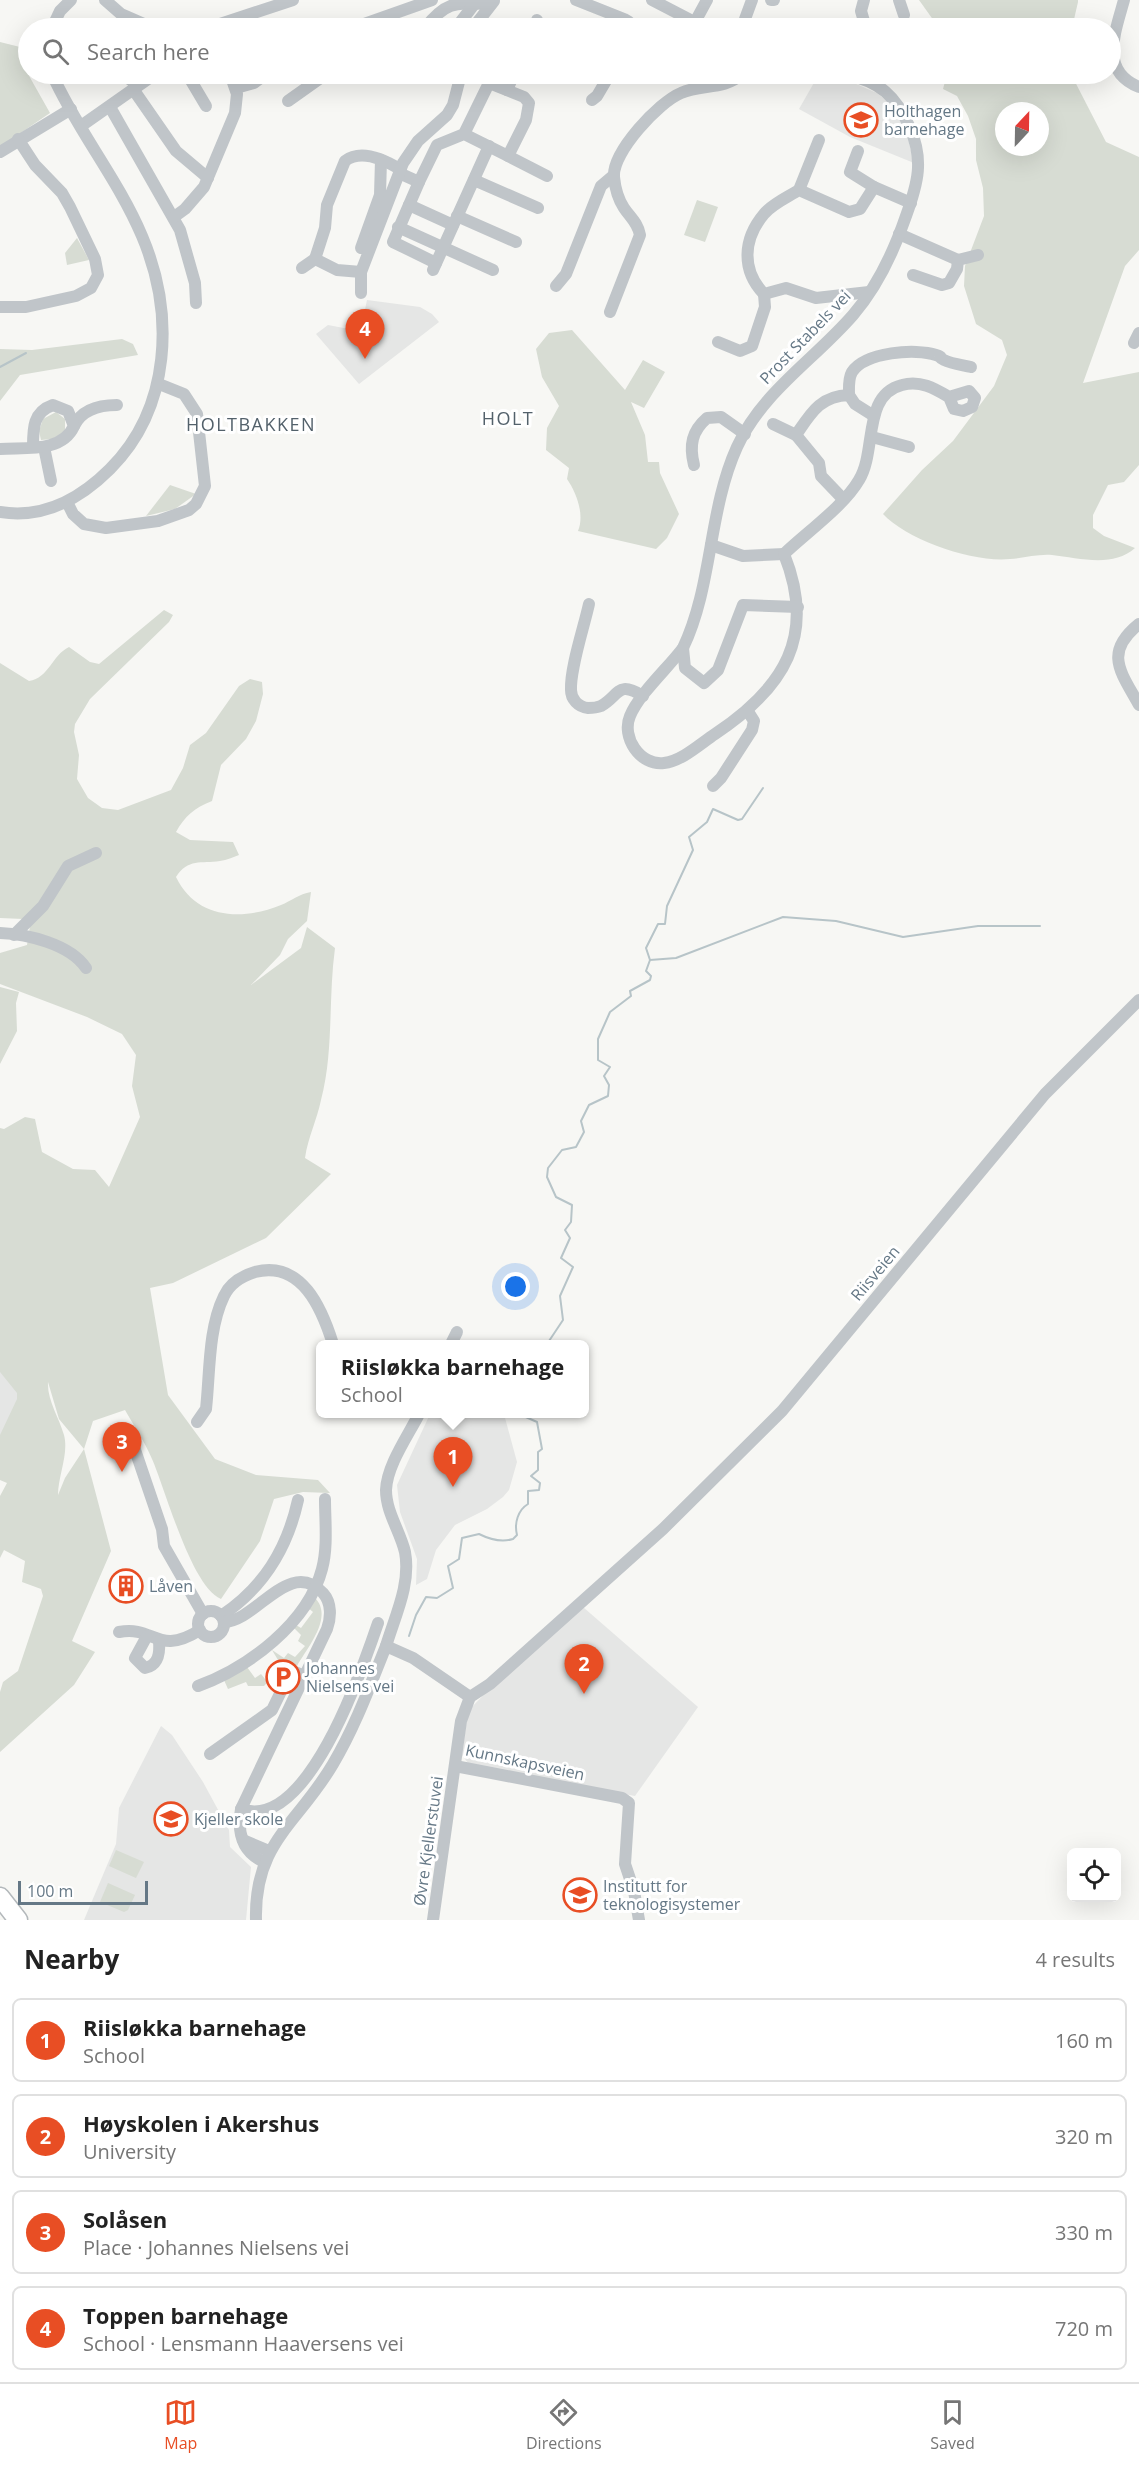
<!DOCTYPE html>
<html lang="en">
<head>
<meta charset="utf-8">
<style>
	body { margin:0; font-family:"Open Sans",sans-serif; background:#f2f2f2; color:#222 }
	.controls { position:absolute; right:18px; bottom:18px; display:grid; overflow:hidden; border-radius:9px; box-shadow:0 6px 24px #0002 }
	.controls button { width:54px; height:54px; display:grid; place-items:center; padding:0; border:0; border-bottom:2px solid #e0e0e0; background:#fff; color:#222; font:30px sans-serif }
	.compass { position:absolute; left:995px; top:102px; width:54px; height:54px; border-radius:50%; background:#fff; box-shadow:0 6px 24px #0002; rotate:22deg }
	.scale { position:absolute; left:18px; bottom:15px; width:130px; box-sizing:border-box; padding-left:6px; border:3px solid #657886; border-top:0; font-size:16px; line-height:21px; white-space:nowrap; color:#657886; -webkit-text-stroke:4px #fff; paint-order:stroke }
	.you { position:absolute; left:516px; top:1287px; width:21px; height:21px; margin:-15px; border:4px solid #fff; border-radius:50%; background:#1a73e8; box-shadow:0 0 0 9px #1a73e833 }
	.badge { display:grid; place-items:center; width:39px; height:39px; border-radius:50%; background:#e84e24; color:#fff; font-size:20px; font-weight:700 }
	.pin { position:absolute; translate:-50% -50px; filter:drop-shadow(0 2px 3px #0008) }
	.pin::after { content:''; position:absolute; top:32px; width:21px; height:18px; background:inherit; clip-path:polygon(0 0,100% 0,50% 100%) }
	.popup { position:absolute; left:316px; top:1340px; width:273px; height:78px; box-sizing:border-box; display:grid; place-content:center; border-radius:9px; background:#fff; filter:drop-shadow(0 2px 4px #0005); font-size:20px; white-space:nowrap; color:#767676 }
	.popup b { font-size:22px; color:#222 }
	.popup::after { content:''; position:absolute; left:50%; top:100%; margin-left:-12px; border:12px solid transparent; border-top-color:#fff }
	.list { margin:0; padding:0; list-style:none }
	h2 { display:flex; justify-content:space-between; align-items:center; height:78px; margin:0; padding:0 24px; font-size:26px }
	h2 small { font-size:20px; font-weight:400; color:#767676 }
	.list li { display:grid; grid-template-columns:39px 1fr auto; gap:18px; align-items:center; box-sizing:border-box; height:84px; margin:0 12px 12px; padding:0 12px; border:2px solid #e0e0e0; border-radius:9px }
	.list b { display:block; font-size:22px; white-space:nowrap }
	.list p { margin:0; font-size:20px; white-space:nowrap; color:#767676 }
	.list em { font-size:20px; font-style:normal; color:#767676 }
	.icon { flex:none; width:33px; height:33px; fill:none; stroke:currentColor; stroke-width:2; stroke-linecap:round; stroke-linejoin:round }
	.map { position:relative; flex:none; width:1139px; height:1920px; overflow:hidden }
	.search { position:absolute; background:#fff; box-shadow:0 6px 24px #0002; left:18px; right:18px; top:18px; height:66px; display:flex; align-items:center; gap:15px; box-sizing:border-box; padding:0 21px; border-radius:33px; color:#767676; font-size:22px }
	.sheet { height:462px; background:#fff }
	nav { display:flex; justify-content:space-around; align-items:center; box-sizing:border-box; height:84px; border-top:2px solid #e0e0e0; background:#fff; font-size:16px; color:#767676 }
	nav a { display:grid; justify-items:center; gap:3px }
	nav .on { color:#e84e24 }
	.map>svg:first-child { display:block }
</style>
</head>
<body>
<div class="map">
<svg width="1139" height="1920" viewBox="0 0 1139 1920">
	<rect width="100%" height="100%" fill="#f7f7f4"/>
	<g fill="#e5e6e5">
		<path d="M819 74 854 83 877 93 889 103 904 123 914 163 850 137 799 109Z"/>
		<path d="M367 300 420 307 432 314 439 322 359 384 316 334 328 325 354 330 355 323 362 324Z"/>
		<path d="M0 1365 26 1394 0 1472Z"/>
		<path d="M430 1414H504L517 1462 509 1490 503 1497 487 1509 455 1525 436 1550 427 1579 416 1585 417 1559 400 1512 397 1485Z"/>
		<path d="M583 1607 698 1707 635 1796 480 1766 468 1763 462 1755 468 1711 498 1680Z"/>
		<path d="M161 1726 172 1735 203 1782 229 1830 230 1847 251 1867 246 1920H84L116 1844 119 1808Z"/>
	</g>
	<g fill="#d7dcd3" fill-rule="evenodd">
		<path d="M919 0H1078V2L1072 28H939Z"/>
		<path d="M0 42 24 48 28 74 50 113 0 147Z"/>
		<path d="M947 74H1071L1106 142 1139 157V250L1125 266 1083 383 1139 372V465L1124 482 1108 485 1093 515V528L1104 536 1135 548C1113 568 1079 558 1052 555 1037 554 1025 558 1010 559 974 563 907 540 883 514L922 470 953 441 994 386 1007 355 1002 340 976 324 964 286 965 266 984 216 983 188 976 160V139L968 116 957 96 943 89ZM1004 111H1040V147H1004Z"/>
		<path d="M697 200 718 207 705 242 684 235Z"/>
		<path d="M77 238 89 260 67 265 65 253Z"/>
		<path d="M572 330 625 390 643 360 665 372 644 408 631 402 645 435 648 462H659L660 473 679 514 667 538 656 549 578 531C585 514 576 492 567 479L569 468 546 450 547 428 559 406 542 377 536 349 549 333Z"/>
		<path d="M122 339 133 344 138 355 20 375 0 401V349L32 350Z"/>
		<path d="M56 412 65 419V432L52 439 41 440 39 431 43 419Z"/>
		<path d="M170 485 196 494 175 509 146 516Z"/>
		<path d="M164 610 173 615 169 622 90 699 75 724 74 732 79 755 77 779 88 798 102 808 118 810 171 790 183 768 190 745 206 733 239 686 250 679 262 682 263 694 256 721 246 739 221 765 212 801C194 808 185 816 176 832L190 840 233 842 239 855C233 857 227 860 220 861 201 864 188 858 176 877 196 919 242 921 281 905 291 901 299 894 311 892L307 921 288 939 280 955 251 985 301 948 307 927 335 948C328 999 334 1051 321 1100 317 1120 308 1137 305 1158L331 1174 266 1238 173 1283 150 1288 168 1395 215 1459 256 1475 318 1480 330 1493 303 1492 274 1499 260 1541 221 1599C191 1586 166 1491 152 1459 145 1442 134 1426 125 1410L93 1421 84 1449 111 1551 72 1641 95 1652 74 1685 0 1752V1692L3 1682 18 1671 43 1596 41 1589 22 1582 25 1561 4 1550 0 1558V1496L7 1483 0 1480V1435L17 1399V1393L0 1372V1128L4 1129 25 1117 35 1119 42 1152 73 1169 95 1170 109 1187 140 1117 132 1086 136 1055 122 1034 87 1017 0 984V953L27 945 30 926 23 919 0 918V663L29 681C49 678 52 655 69 647L90 662 99 664ZM48 1382 59 1419 84 1449 65 1478 58 1495C58 1476 69 1454 64 1435 59 1417 47 1400 48 1382Z"/>
		<path d="M0 987 19 992 16 1003 17 1031 0 1064Z"/>
		<path d="M315 1598C334 1617 307 1648 297 1666L288 1661 264 1686H248L246 1682 228 1689 224 1680 247 1667 255 1678 261 1674 265 1679 281 1666 273 1664 278 1660 272 1650 284 1658 288 1653 295 1657 305 1646 298 1641 301 1635 293 1627 296 1625 301 1628 313 1612 307 1607Z"/>
		<path d="M116 1850 144 1862 136 1878 109 1866Z"/>
		<path d="M108 1883 135 1895 128 1910 124 1912 100 1902Z"/>
	</g>
	<g fill="none" stroke-linecap="round" stroke-linejoin="round">
		<g stroke="#b7c4c8" stroke-width="2">
			<path d="M0 367 26 353"/>
			<path d="M650 960 676 958 783 917 836 921 903 937 978 926H1040"/>
			<path d="M547 1344 563 1320 560 1296 573 1267 561 1258 570 1238 565 1230 571 1222 572 1205 556 1197 547 1177 548 1168 562 1150 576 1147 584 1132 581 1121 589 1105 608 1096 609 1085 604 1076 610 1067 598 1060V1039L610 1012 631 996 630 991 650 980 651 976 646 971 650 960 646 948 658 924H665L667 906 693 850 689 837 707 822 713 809 738 820 742 819 763 788"/>
			<path d="M409 1636 416 1615 426 1597 437 1598 453 1588 448 1566 459 1559 462 1538 479 1534C489 1539 500 1543 513 1539L517 1535C514 1523 518 1510 528 1504V1491L539 1490 540 1483 531 1476 538 1470V1452L542 1449 537 1422 519 1414"/>
		</g>
		<defs>
			<path id="highway" d="M0 1897 18 1920"/>
		</defs>
		<use href="#highway" stroke="#b3b8bb" stroke-width="21"/>
		<g stroke="#c0c5c9" stroke-width="12">
			<path d="M105 0 121 14 153 28"/>
			<path d="M576 0 624 19 629 22V28"/>
			<path d="M652 0 706 28"/>
			<path d="M771 0H774"/>
			<path d="M864 0 861 11 866 28"/>
			<path d="M899 0 904 15"/>
			<path d="M1124 0C1115 33 1099 71 1139 87"/>
			<path d="M745 19 752 0"/>
			<path d="M695 22 707 0"/>
			<path d="M52 28 60 11 71 0"/>
			<path d="M208 28 293 0"/>
			<path d="M353 28 432 0"/>
			<path d="M425 28C447 0 456 3 491 4"/>
			<path d="M456 28 475 3"/>
			<path d="M473 28 494 1"/>
			<path d="M534 28 537 20"/>
			<path d="M122 74 138 85"/>
			<path d="M187 74 206 106"/>
			<path d="M236 88 254 83 266 74"/>
			<path d="M133 89 176 151 208 178"/>
			<path d="M507 90 514 74"/>
			<path d="M592 100 597 96 610 74"/>
			<path d="M288 101 326 74"/>
			<path d="M110 107 180 230 195 283 196 303"/>
			<path d="M81 126 155 74"/>
			<path d="M858 151 850 172 874 187"/>
			<path d="M0 152 71 109"/>
			<path d="M508 156 547 176"/>
			<path d="M399 173 419 182 437 145 464 134 489 83 524 97 529 103 526 120 508 156 464 134"/>
			<path d="M474 180 538 208"/>
			<path d="M419 182 393 242 436 263"/>
			<path d="M799 190 819 140"/>
			<path d="M409 205 453 225"/>
			<path d="M457 216 516 242"/>
			<path d="M174 217 185 209 204 187 235 113 237 94 230 74"/>
			<path d="M398 227 493 270"/>
			<path d="M899 234 958 260"/>
			<path d="M361 248 380 195 381 160"/>
			<path d="M302 268 315 259"/>
			<path d="M433 270 489 146"/>
			<path d="M361 272 337 270 315 259 325 228 327 205 345 161C361 149 385 160 401 170"/>
			<path d="M913 275 942 285 949 283 957 269 958 260 978 255"/>
			<path d="M556 286 566 274 601 186 614 175"/>
			<path d="M869 292 816 298 786 288 764 294C741 270 743 239 764 214 772 204 788 197 799 190L849 212 860 209 874 187 911 203"/>
			<path d="M361 293V272L403 163 418 141 447 115 453 105 461 74"/>
			<path d="M0 307H26L76 296 91 288 98 275 95 259 70 207 62 193 35 165 18 139"/>
			<path d="M610 312 640 235C638 223 630 217 624 208 618 199 615 187 614 177 612 152 659 102 681 93 701 84 725 90 742 74"/>
			<path d="M718 342 740 351 752 346 765 307 764 294"/>
			<path d="M1134 343 1139 333"/>
			<path d="M849 395C849 388 848 379 852 372 865 352 916 348 936 355 945 358 936 356 944 360 952 364 963 365 971 367"/>
			<path d="M773 424 796 435"/>
			<path d="M74 426C82 409 100 405 117 405"/>
			<path d="M872 437 909 447"/>
			<path d="M44 447 51 481"/>
			<path d="M0 449C25 447 62 453 74 426L68 411 53 405C33 412 33 428 33 447"/>
			<path d="M694 465C689 445 692 431 707 418L721 417 745 434"/>
			<path d="M843 499 821 476 819 463 796 435C811 413 820 396 849 395L855 404 874 416"/>
			<path d="M67 502 73 514 84 524 106 528 158 521 189 510 196 504 205 486 197 414 184 394 159 384"/>
			<path d="M0 512C43 519 80 499 110 469 171 408 175 314 142 236 118 179 77 130 52 74"/>
			<path d="M711 545 743 556 784 554"/>
			<path d="M784 554C817 636 784 688 715 734 700 744 682 761 664 763 640 766 621 737 630 716 639 694 668 668 683 648 713 585 708 511 737 447 763 391 814 360 853 315 878 286 894 251 906 216 918 183 924 160 910 128 896 96 880 81 844 74"/>
			<path d="M784 554C807 532 844 506 859 480 877 451 862 395 902 385 920 380 934 388 949 397L954 409 963 411 972 407 975 398 969 391 949 397"/>
			<path d="M589 604C584 627 570 668 571 690 571 699 578 707 588 708 592 708 596 708 601 706 620 695 617 680 643 696"/>
			<path d="M1139 624C1103 653 1121 672 1139 705"/>
			<path d="M683 648 685 668 704 683 718 670 743 605 798 607"/>
			<path d="M713 786 721 778 752 730 754 721 747 710"/>
			<path d="M0 933C27 934 70 944 86 968"/>
			<path d="M14 935 43 906 68 866 96 853"/>
			<path d="M451 1344 457 1332"/>
			<path d="M197 1422 206 1409C210 1373 208 1329 224 1296 230 1283 242 1276 255 1272 302 1260 322 1309 333 1344"/>
			<path d="M133 1444 162 1529 164 1546 203 1614"/>
			<circle cx="211" cy="1624" r="13"/>
			<path d="M221 1616C263 1588 287 1550 298 1500"/>
			<path d="M224 1622C257 1621 289 1557 323 1593 332 1603 331 1618 327 1629L241 1809C237 1833 242 1852 264 1862"/>
			<path d="M119 1632C155 1625 157 1657 200 1630"/>
			<path d="M147 1636 135 1658 145 1668C159 1665 160 1653 159 1641"/>
			<path d="M386 1646C395 1616 411 1584 405 1552 400 1531 386 1512 386 1490 387 1465 408 1436 419 1414"/>
			<path d="M198 1686C248 1668 308 1623 322 1569 328 1547 325 1521 325 1499"/>
			<path d="M210 1754 272 1710 290 1673 295 1672 305 1676"/>
			<path d="M455 1766 622 1798 629 1803 625 1864 634 1891 639 1920"/>
			<path d="M241 1809C307 1833 362 1670 378 1623"/>
			<path d="M243 1840 269 1851"/>
			<path d="M256 1920C254 1842 298 1824 333 1764 355 1727 370 1686 386 1646L413 1658 470 1697"/>
			<path d="M433 1920 461 1721 470 1697 490 1684 663 1529 782 1411 1045 1094 1139 1000"/>
		</g>
		<use href="#highway" stroke="#fff" stroke-width="18"/>
	</g>
	<defs>
		<symbol id="school-ring" viewBox="-11 -11 22 22"><circle r="9.5" fill="#fff" stroke="#e84e24" stroke-width="1.5"/><path d="M0-5L7-2L0 1L-7-2ZM-4 1L0 2.5L4 1V4Q0 6-4 4Z" fill="#e84e24"/></symbol>
		<symbol id="building-ring" viewBox="-11 -11 22 22"><circle r="9.5" fill="#fff" stroke="#e84e24" stroke-width="1.5"/><path d="M-4-6H4V6H1V3H-1V6H-4ZM-2.5-4.3h1.7v1.8h-1.7ZM.8-4.3h1.7v1.8H.8ZM-2.5-1h1.7V.8h-1.7ZM.8-1h1.7V.8H.8Z" fill="#e84e24"/></symbol>
		<symbol id="parking-ring" viewBox="-11 -11 22 22"><circle r="9.5" fill="#fff" stroke="#e84e24" stroke-width="1.5"/><path d="M-3.5-5.5H1a3.5 3.5 0 0 1 0 7H-1V5.5H-3.5ZM-1-3.4V-.6H.8a1.4 1.4 0 0 0 0-2.8Z" fill="#e84e24"/></symbol>
		<symbol id="university-ring" viewBox="-11 -11 22 22"><circle r="9.5" fill="#fff" stroke="#e84e24" stroke-width="1.5"/><path d="M0-5L7-2L0 1L-7-2ZM-4 1L0 2.5L4 1V4Q0 6-4 4Z" fill="#e84e24"/></symbol>
	</defs>
	<g fill-rule="evenodd">
		<use href="#school-ring" x="842" y="101" width="38" height="38"/>
		<use href="#building-ring" x="107" y="1567" width="38" height="38"/>
		<use href="#parking-ring" x="264" y="1658" width="38" height="38"/>
		<use href="#school-ring" x="152" y="1800" width="38" height="38"/>
		<use href="#university-ring" x="561" y="1876" width="38" height="38"/>
	</g>
	<g text-anchor="middle" dominant-baseline="central" stroke-width="6" stroke-linejoin="round" paint-order="stroke">
		<g font-size="16" fill="#657886" stroke="#fff" text-anchor="start">
			<text x="884" y="111">Holthagen<tspan x="884" dy="18">barnehage</tspan></text>
			<text x="149" y="1586">Låven</text>
			<text x="306" y="1668">Johannes<tspan x="306" dy="18">Nielsens vei</tspan></text>
			<text x="194" y="1819">Kjeller skole</text>
			<text x="603" y="1886">Institutt for<tspan x="603" dy="18">teknologisystemer</tspan></text>
		</g>
		<g font-size="16" fill="#657886" stroke="#fff">
			<text transform="translate(805 337) rotate(-46)">Prost Stabels vei</text>
			<text transform="translate(875 1273) rotate(-50)">Riisveien</text>
			<text transform="translate(525 1762) rotate(12)">Kunnskapsveien</text>
			<text transform="translate(428 1841) rotate(-82)">Øvre Kjellerstuvei</text>
		</g>
		<g font-size="18" letter-spacing="1.5" fill="#53616b" stroke="#fff">
			<text x="508" y="418">HOLT</text>
			<text x="251" y="424">HOLTBAKKEN</text>
		</g>
	</g>
</svg>
<div class="controls">
<button><svg class="icon" aria-label="locate" viewBox="0 0 24 24"><circle cx="12" cy="12" r="6"/><path d="M12 2v4M12 18v4M2 12h4M18 12h4"/></svg></button>
</div>
<svg class="compass" viewBox="-18 -18 36 36"><path d="M0-13l5 13h-10z" fill="#e53935"/><path d="M0 13l5-13h-10z" fill="#767676"/></svg>
<div class="scale">100 m</div>
<div class="you"></div>
<div class="pin badge" style="left:453px;top:1487px">1</div>
<div class="popup"><b>Riisløkka barnehage</b>School</div>
<div class="pin badge" style="left:584px;top:1694px">2</div>
<div class="pin badge" style="left:122px;top:1472px">3</div>
<div class="pin badge" style="left:365px;top:359px">4</div>
<div class="search"><svg class="icon" aria-label="search" viewBox="0 0 24 24"><circle cx="10" cy="10" r="6"/><path d="M15 15l6 6"/></svg>Search here</div>
</div>
<section class="sheet">
<h2>Nearby<small>4 results</small></h2>
<ul class="list">
<li><span class="badge">1</span><div><b>Riisløkka barnehage</b><p>School</p></div><em>160 m</em></li>
<li><span class="badge">2</span><div><b>Høyskolen i Akershus</b><p>University</p></div><em>320 m</em></li>
<li><span class="badge">3</span><div><b>Solåsen</b><p>Place · Johannes Nielsens vei</p></div><em>330 m</em></li>
<li><span class="badge">4</span><div><b>Toppen barnehage</b><p>School · Lensmann Haaversens vei</p></div><em>720 m</em></li>
</ul>
</section>
<nav>
<a class="on"><svg class="icon" aria-label="map" viewBox="0 0 24 24"><path d="M3 6l6-2 6 2 6-2v14l-6 2-6-2-6 2zM9 4v14M15 6v14"/></svg>Map</a>
<a><svg class="icon" aria-label="directions" viewBox="0 0 24 24"><path d="M12 3l9 9-9 9-9-9zM9 14v-3h6M13 9l2 2-2 2"/></svg>Directions</a>
<a><svg class="icon" aria-label="saved" viewBox="0 0 24 24"><path d="M7 4h10v16l-5-4-5 4z"/></svg>Saved</a>
</nav>
</body>
</html>
